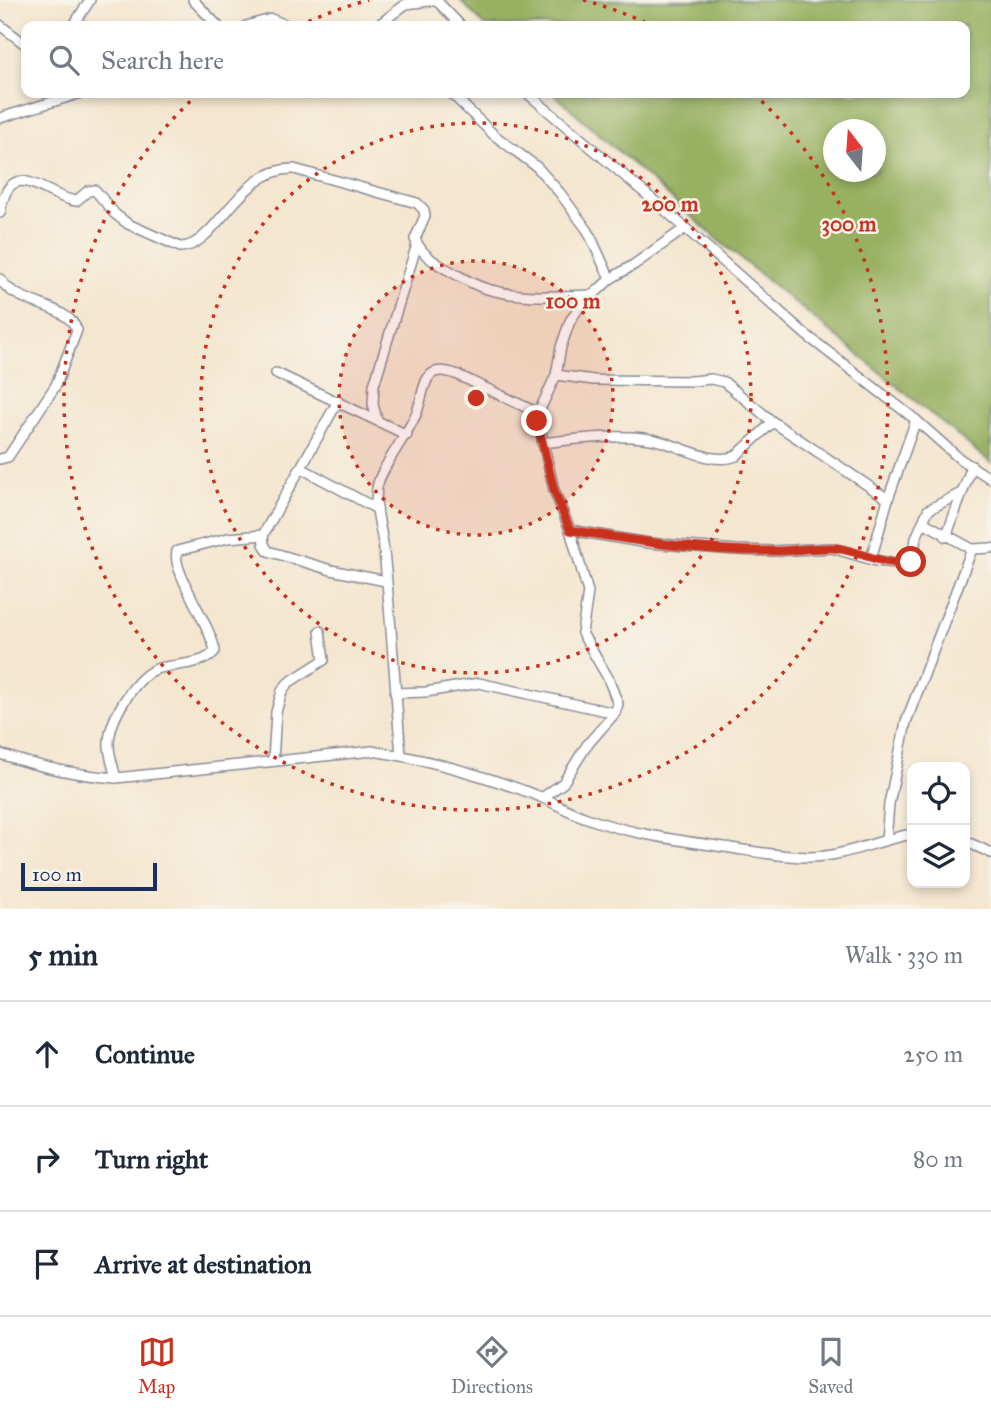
<!DOCTYPE html>
<html lang="en">
<head>
<meta charset="utf-8">
<style>
	body { margin:0; font-family:"IM FELL Great Primer",serif; background:#f2f2f3; color:#1f2937 }
	.controls { position:absolute; right:21px; bottom:21px; display:grid; overflow:hidden; border-radius:14px; box-shadow:0 4px 10px #0003 }
	.controls button { width:63px; height:63px; display:grid; place-items:center; padding:0; border:0; border-bottom:2px solid #e0e1e3; background:#fff; color:#1f2937; font:35px sans-serif }
	.compass { position:absolute; left:823px; top:119px; width:63px; height:63px; border-radius:50%; background:#fff; box-shadow:0 4px 10px #0003; rotate:343deg }
	.scale { position:absolute; left:21px; bottom:18px; width:136px; box-sizing:border-box; padding-left:7px; border:4px solid #1b2f5e; border-top:0; font-size:19px; line-height:24px; white-space:nowrap; color:#1b2f5e; -webkit-text-stroke:5px #f7f3e8; paint-order:stroke }
	.stop { position:absolute; width:21px; height:21px; margin:-16px; border:5px solid #c8321e; border-radius:50%; background:#fff }
	.stop.end { background:#c8321e; border-color:#fff; box-shadow:0 2px 7px #0008 }
	.list { margin:0; padding:0; list-style:none }
	h2 { display:flex; justify-content:space-between; align-items:center; height:91px; margin:0; padding:0 28px; font-size:30px }
	h2 small { font-size:23px; font-weight:400; color:#747a83 }
	.list li { display:grid; grid-template-columns:46px 1fr auto; gap:21px; align-items:center; box-sizing:border-box; height:105px; padding:0 28px; border-top:2px solid #e0e1e3 }
	.list b { display:block; font-size:26px; white-space:nowrap }
	.list em { font-size:23px; font-style:normal; color:#747a83 }
	.icon { flex:none; width:38px; height:38px; fill:none; stroke:currentColor; stroke-width:2; stroke-linecap:round; stroke-linejoin:round }
	.map { position:relative; flex:none; width:991px; height:909px; overflow:hidden }
	.search { position:absolute; background:#fff; box-shadow:0 4px 10px #0003; left:21px; right:21px; top:21px; height:77px; display:flex; align-items:center; gap:18px; box-sizing:border-box; padding:0 24px; border-radius:14px; color:#747a83; font-size:26px }
	.sheet { height:406px; background:#fff }
	nav { display:flex; justify-content:space-around; align-items:center; box-sizing:border-box; height:98px; border-top:2px solid #e0e1e3; background:#fff; font-size:19px; color:#747a83 }
	nav a { display:grid; justify-items:center; gap:4px }
	nav .on { color:#c8321e }
	.map>svg:first-child { display:block }
</style>
</head>
<body>
<div class="map">
<svg width="991" height="909" viewBox="0 0 991 909">
	<rect width="100%" height="100%" fill="#f7f3e8"/>
	<filter id="ink" filterUnits="userSpaceOnUse"><feTurbulence type="fractalNoise" baseFrequency=".0143" numOctaves="2"/><feDisplacementMap in="SourceGraphic" scale="14" xChannelSelector="R" yChannelSelector="G"/><feConvolveMatrix kernelMatrix="1 2 1 2 8 2 1 2 1" color-interpolation-filters="sRGB"/></filter>
	<filter id="wash" filterUnits="userSpaceOnUse"><feTurbulence type="fractalNoise" baseFrequency=".00686" numOctaves="4" result="noise"/><feDisplacementMap in="SourceGraphic" scale="28" xChannelSelector="R" yChannelSelector="G"/><feGaussianBlur stdDeviation="1.57" result="paint"/><feColorMatrix in="noise" values="0 0 0 0 0 0 0 0 0 0 0 0 0 0 0 0 0 1.4 0 .05"/><feComposite in="paint" operator="in"/></filter>
	<g filter="url(#wash)">
		<rect width="100%" height="100%" fill="#f4e6cf"/>
		<path fill="#98b062" stroke="#5a7060" stroke-width="2" fill-rule="evenodd" d="M460 0H991V463L718 240 553 93H965V26H485ZM834 130H876V172H834Z"/>
	</g>
	<g filter="url(#ink)">
		<g fill="none" stroke-linecap="round" stroke-linejoin="round">
			<defs>
				<g id="minor">
					<path d="M193 0 218 26"/>
					<path d="M436 0 461 26"/>
					<path d="M0 25 26 45"/>
					<path d="M73 26 90 0"/>
					<path d="M246 26 271 19 289 26"/>
					<path d="M377 26 406 4 437 0"/>
					<path d="M451 93 494 135 537 167 560 193 588 231 610 279"/>
					<path d="M527 93 666 211 805 334 916 420 960 459 991 479"/>
					<path d="M0 118 81 93"/>
					<path d="M0 213C10 152 44 197 76 201L88 191 95 190 115 214 128 224 180 247C216 248 239 167 294 169L417 203 424 210 425 216 415 239C421 254 436 264 450 271 461 277 472 284 484 288 518 299 556 296 591 295"/>
					<path d="M0 279C17 306 67 303 77 330L56 385 8 457 0 459"/>
					<path d="M276 373 407 435"/>
					<path d="M556 375 594 380 692 381 711 379 724 382 773 422 888 499"/>
					<path d="M338 401 263 535 264 544 268 551 331 570 386 581"/>
					<path d="M377 420 373 404 374 385 417 244"/>
					<path d="M542 443C575 439 631 432 663 442 684 448 714 465 736 456L773 422"/>
					<path d="M301 468 377 509"/>
					<path d="M923 522 972 549 991 548"/>
					<path d="M570 530 648 543 736 550 773 551 832 548 876 561 907 564 912 561 916 538 928 510 961 493"/>
					<path d="M946 537 972 466"/>
					<path d="M871 559 888 499 916 420"/>
					<path d="M395 693 426 692 479 683 615 713"/>
					<path d="M0 754C39 767 75 775 116 778L372 751C429 759 486 776 541 797 555 803 569 812 584 817 628 834 678 840 724 847 752 851 780 857 809 857 844 857 878 840 912 834"/>
					<path d="M401 755C395 687 391 619 384 551 382 530 374 509 377 488 379 470 409 433 417 412 426 387 422 361 458 375L538 413"/>
					<path d="M273 761 276 712 282 691 288 683 324 660 320 631"/>
					<path d="M116 778C113 766 108 753 109 741 111 717 136 675 159 668 176 664 205 665 215 651 211 625 171 571 177 551L228 538 263 535"/>
					<path d="M542 798 563 783 587 745 615 713 618 704 608 678 582 633 588 592 570 530 554 490 537 416 556 375 561 347 570 321 578 309 610 279 635 264 684 229"/>
					<path d="M886 840 889 804 906 722 972 549"/>
					<path d="M965 841 991 853"/>
				</g>
			</defs>
			<use href="#minor" stroke="#888a96" stroke-width="12"/>
			<use href="#minor" stroke="#fff" stroke-width="9"/>
		</g>
	</g>
	<g fill="none" stroke-linecap="round" stroke-linejoin="round" filter="url(#ink)">
		<path stroke="#c8321e" stroke-width="9" d="M537 421 554 490 570 530C637 541 705 552 773 551 793 551 813 547 833 548 858 549 881 567 911 562"/>
	</g>
	<circle cx="476" cy="398" r="137" fill="#c8321e" fill-opacity=".12"/>
	<g fill="none" stroke="#c8321e" stroke-width="3.5" stroke-dasharray="3.5 7">
		<circle cx="476" cy="398" r="137"/>
		<circle cx="476" cy="398" r="275"/>
		<path d="M299 26A412 412 0 0 1 369 0M583 0A412 412 0 0 1 653 26M754 94A412 412 0 1 1 198 94"/>
	</g>
	<circle cx="476" cy="398" r="10" fill="#c8321e" stroke="#f7f3e8" stroke-width="3.5"/>
	<g font-size="21" text-anchor="middle" font-weight="bold" fill="#c8321e" stroke="#f7f3e8" stroke-width="5" stroke-linejoin="round" paint-order="stroke">
		<text x="670" y="211">200 m</text>
		<text x="849" y="231">300 m</text>
		<text x="573" y="308">100 m</text>
	</g>
</svg>
<div class="controls">
<button><svg class="icon" aria-label="locate" viewBox="0 0 24 24"><circle cx="12" cy="12" r="6"/><path d="M12 2v4M12 18v4M2 12h4M18 12h4"/></svg></button>
<button><svg class="icon" aria-label="layers" viewBox="0 0 24 24"><path d="M12 4l9 5-9 5-9-5zM3 14l9 5 9-5"/></svg></button>
</div>
<svg class="compass" viewBox="-18 -18 36 36"><path d="M0-13l5 13h-10z" fill="#e53935"/><path d="M0 13l5-13h-10z" fill="#747a83"/></svg>
<div class="scale">100 m</div>
<div class="stop" style="left:911px;top:562px"></div>
<div class="stop end" style="left:537px;top:421px"></div>
<div class="search"><svg class="icon" aria-label="search" viewBox="0 0 24 24"><circle cx="10" cy="10" r="6"/><path d="M15 15l6 6"/></svg>Search here</div>
</div>
<section class="sheet">
<h2>5 min<small>Walk · 330 m</small></h2>
<ul class="list">
<li><svg class="icon" aria-label="ahead" viewBox="0 0 24 24"><path d="M12 20V5M6 11l6-6 6 6"/></svg><div><b>Continue</b></div><em>250 m</em></li>
<li><svg class="icon" aria-label="right" viewBox="0 0 24 24"><path d="M7 20v-9h11M14 6l5 5-5 5"/></svg><div><b>Turn right</b></div><em>80 m</em></li>
<li><svg class="icon" aria-label="arrive" viewBox="0 0 24 24"><path d="M6 21V4h12l-3 4 3 4H6"/></svg><div><b>Arrive at destination</b></div></li>
</ul>
</section>
<nav>
<a class="on"><svg class="icon" aria-label="map" viewBox="0 0 24 24"><path d="M3 6l6-2 6 2 6-2v14l-6 2-6-2-6 2zM9 4v14M15 6v14"/></svg>Map</a>
<a><svg class="icon" aria-label="directions" viewBox="0 0 24 24"><path d="M12 3l9 9-9 9-9-9zM9 14v-3h6M13 9l2 2-2 2"/></svg>Directions</a>
<a><svg class="icon" aria-label="saved" viewBox="0 0 24 24"><path d="M7 4h10v16l-5-4-5 4z"/></svg>Saved</a>
</nav>
</body>
</html>
